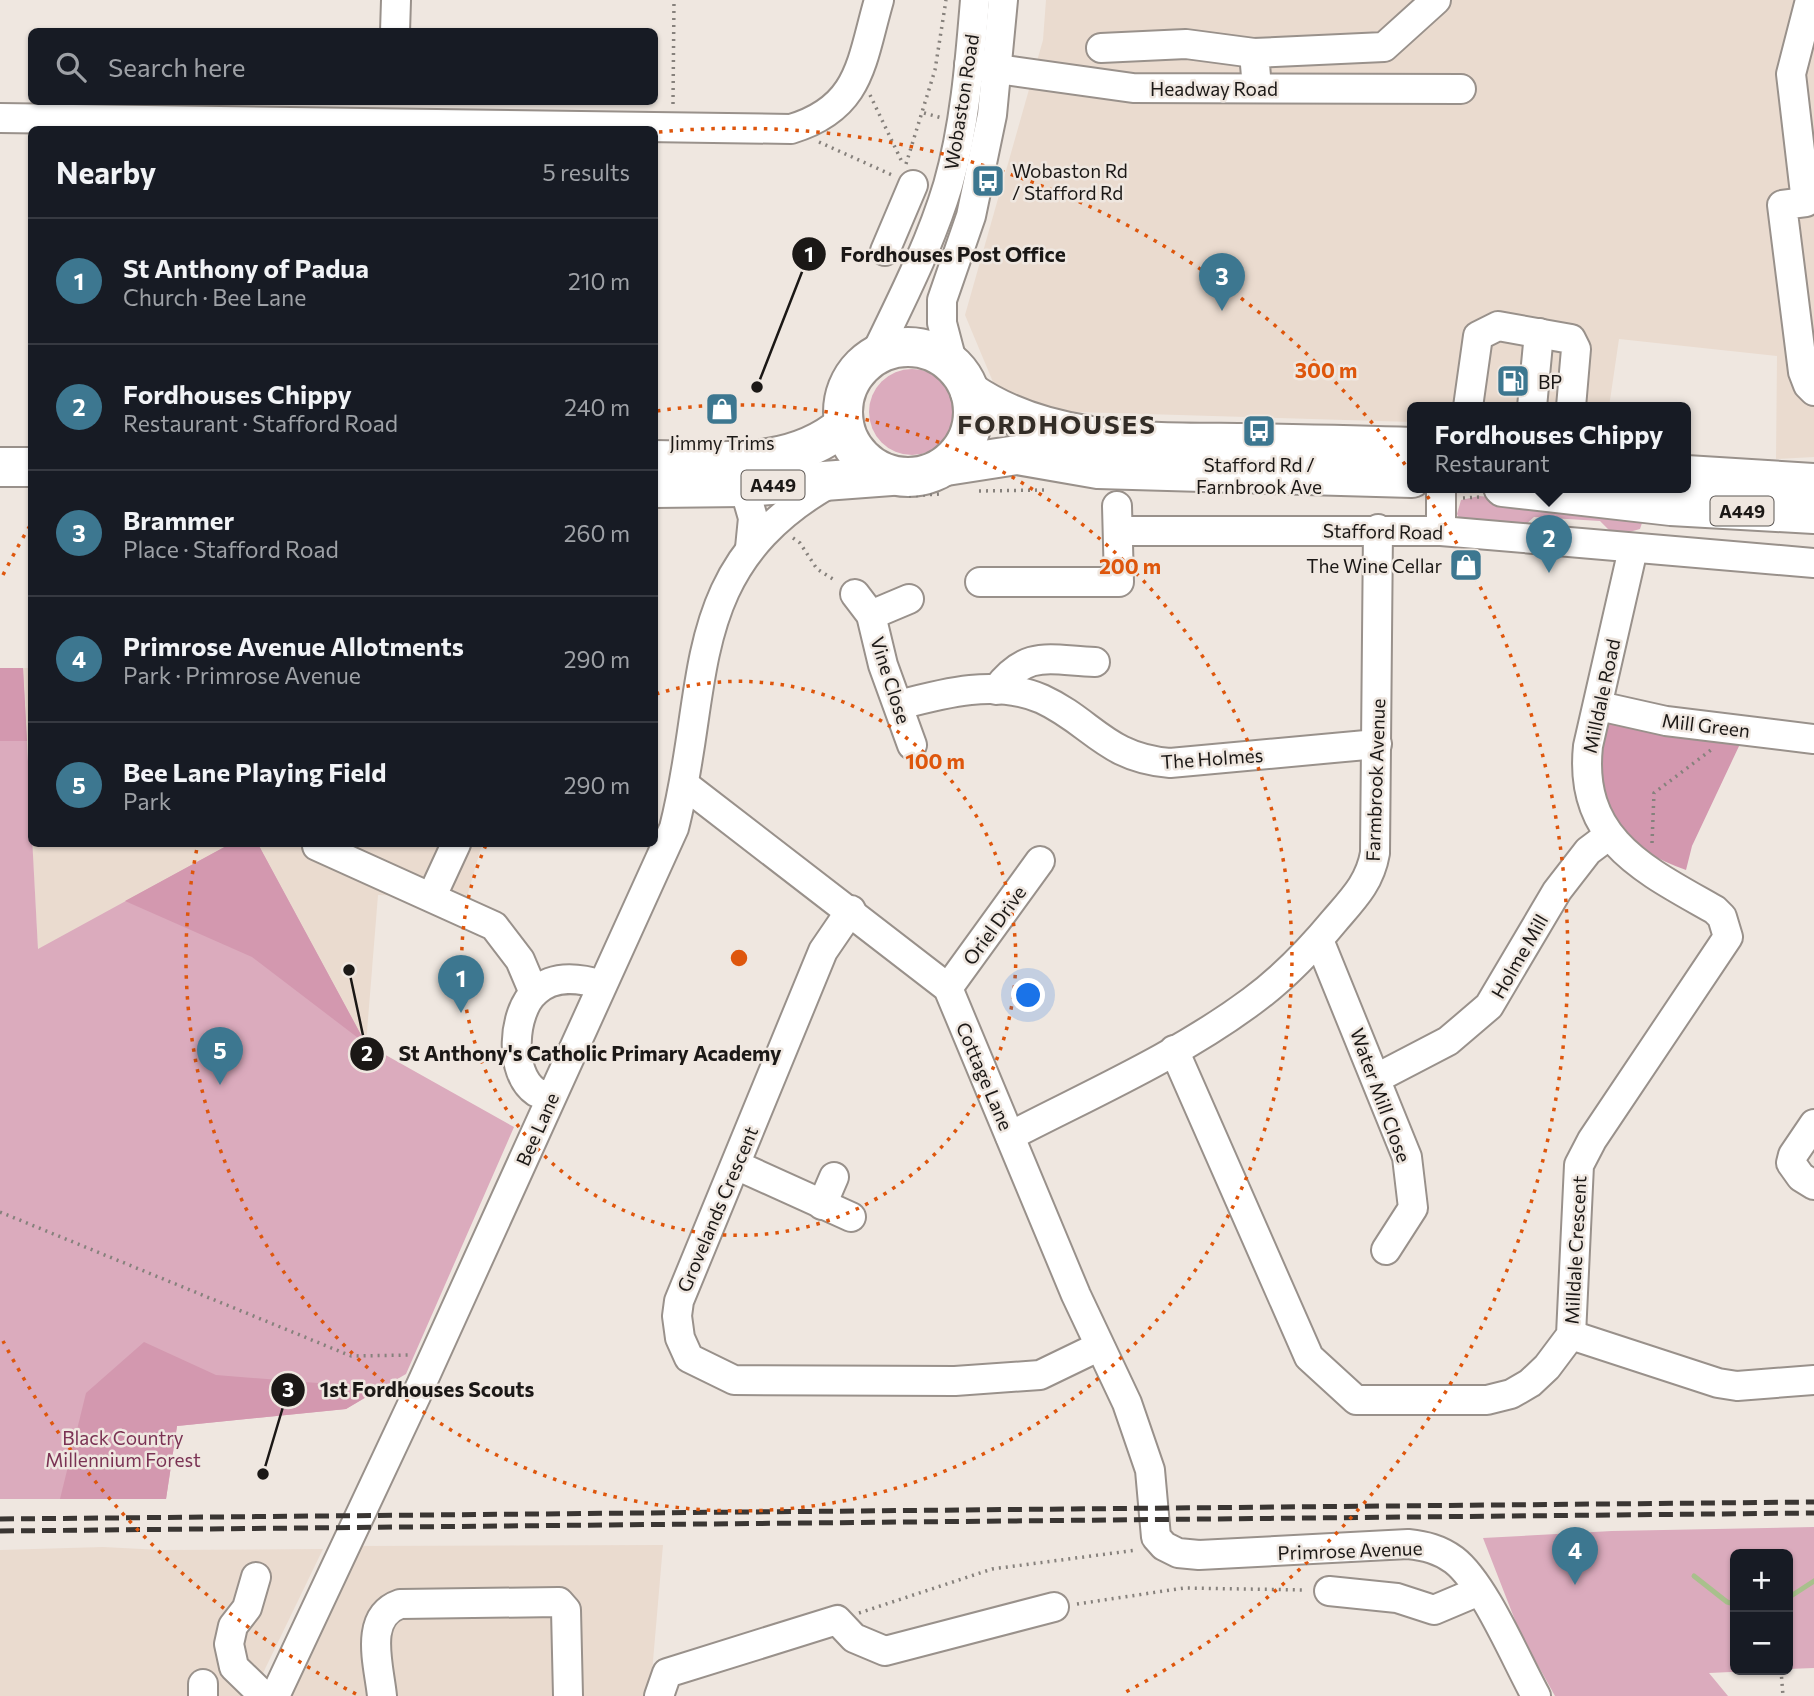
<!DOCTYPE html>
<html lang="en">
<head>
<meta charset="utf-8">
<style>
	body { margin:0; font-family:Commissioner,sans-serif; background:#242831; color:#f1f3f6 }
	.controls { position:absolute; right:21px; bottom:21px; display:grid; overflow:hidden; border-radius:10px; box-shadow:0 2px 5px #0004 }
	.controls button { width:63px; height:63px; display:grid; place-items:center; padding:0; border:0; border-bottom:2px solid #363941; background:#171b24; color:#f1f3f6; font:35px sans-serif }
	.you { position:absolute; left:1029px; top:996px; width:24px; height:24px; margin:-18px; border:5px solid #fff; border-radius:50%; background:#1a73e8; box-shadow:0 0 0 10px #1a73e833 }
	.badge { display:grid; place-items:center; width:46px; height:46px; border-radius:50%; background:#3d7790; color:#fff; font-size:23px; font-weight:700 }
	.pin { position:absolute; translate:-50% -58px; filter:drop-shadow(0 2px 4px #0008) }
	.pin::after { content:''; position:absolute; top:37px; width:24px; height:21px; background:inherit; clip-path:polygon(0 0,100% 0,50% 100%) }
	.popup { position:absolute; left:1407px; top:402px; width:284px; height:91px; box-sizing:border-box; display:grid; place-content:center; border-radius:10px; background:#171b24; filter:drop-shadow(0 2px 5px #0005); font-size:23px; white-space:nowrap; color:#9ea1a6 }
	.popup b { font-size:26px; color:#f1f3f6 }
	.popup::after { content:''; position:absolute; left:50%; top:100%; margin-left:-14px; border:14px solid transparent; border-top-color:#171b24 }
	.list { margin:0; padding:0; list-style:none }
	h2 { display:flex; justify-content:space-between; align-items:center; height:91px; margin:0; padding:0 28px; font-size:30px }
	h2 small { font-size:23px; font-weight:400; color:#9ea1a6 }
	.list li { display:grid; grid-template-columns:46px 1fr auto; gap:21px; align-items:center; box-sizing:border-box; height:126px; padding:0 28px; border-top:2px solid #363941 }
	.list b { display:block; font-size:26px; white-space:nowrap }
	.list p { margin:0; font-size:23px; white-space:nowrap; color:#9ea1a6 }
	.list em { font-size:23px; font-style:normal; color:#9ea1a6 }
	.icon { flex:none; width:38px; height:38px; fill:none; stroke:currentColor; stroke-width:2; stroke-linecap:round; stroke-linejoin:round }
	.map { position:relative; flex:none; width:1814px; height:1696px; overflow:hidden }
	.search { position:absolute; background:#171b24; box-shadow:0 2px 5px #0004; left:28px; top:28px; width:630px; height:77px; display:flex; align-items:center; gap:18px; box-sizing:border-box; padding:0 24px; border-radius:10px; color:#9ea1a6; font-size:26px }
	.panel { position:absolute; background:#171b24; box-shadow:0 2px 5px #0004; left:28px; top:126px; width:630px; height:721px; border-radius:10px }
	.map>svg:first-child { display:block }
</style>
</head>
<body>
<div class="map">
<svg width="1814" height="1696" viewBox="0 0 1814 1696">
	<rect width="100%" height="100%" fill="#efe7e0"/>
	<g fill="#eadbcf">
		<path d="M1046 0H1814V457L1776 459 1777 356 1619 339 1609 407H1412V422L1044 411 1023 402 993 382 965 315 1043 40Z"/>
		<path d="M23 668H31V830L27 741Z"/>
		<path d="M32 844H230L38 950Z"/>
		<path d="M258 844H482L467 897 378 895 366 1044Z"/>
		<path d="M663 1545 650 1696H286L356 1546Z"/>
		<path d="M103 1547 161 1550 323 1549 252 1696H0V1550Z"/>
	</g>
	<g fill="#dbabbd">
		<circle cx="912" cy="412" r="43"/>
		<path d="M1479 496 1626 512 1644 517 1640 529 1615 536 1600 521 1534 517 1523 527 1463 526 1457 514 1461 500Z"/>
		<path d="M0 668H23L38 949 230 844H258L366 1044 514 1127 406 1374 346 1409 177 1426 166 1499H0Z"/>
		<path d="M1814 1527V1668L1788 1669V1554H1735V1670H1774L1709 1673 1728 1696H1555L1520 1633 1483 1538 1612 1531Z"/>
	</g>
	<g fill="#d398af">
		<path d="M0 668H23L27 741H0Z"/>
		<path d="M1605 723 1740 744 1692 846 1686 870C1613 845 1587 800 1605 723Z"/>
		<path d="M230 844H258L366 1044 252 957 125 901Z"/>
		<path d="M144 1342 216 1375 381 1388 346 1409 177 1426 166 1499H60L86 1393Z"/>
	</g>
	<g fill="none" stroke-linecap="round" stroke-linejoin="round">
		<g stroke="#a8c08c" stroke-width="5">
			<path d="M1694 1576 1727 1602 1735 1604"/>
			<path d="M1788 1598 1814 1581"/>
		</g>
		<defs>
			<g id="minor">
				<path d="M1810 0 1791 74 1806 202 1782 205 1803 372 1808 385 1814 391"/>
				<path d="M395 32 396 0"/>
				<path d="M1101 48 1186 44 1254 53"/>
				<path d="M969 65 1133 88 1461 89"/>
				<path d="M1257 88 1254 53 1384 47 1436 0"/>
				<path d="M0 118 791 129C861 108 861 62 879 0"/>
				<path d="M885 251 913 185"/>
				<path d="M874 357C901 301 930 245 948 185 965 126 970 61 975 0"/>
				<path d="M953 365 942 323V300L971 216 992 115 1003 0"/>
				<path d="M1468 407 1478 336 1498 326 1571 339 1576 349 1571 407"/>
				<path d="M1532 407 1539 333"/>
				<path d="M744 487 753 518 750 548"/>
				<path d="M1119 531H1441L1814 563"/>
				<path d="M1441 531V487"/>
				<path d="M980 582H1119L1117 506"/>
				<path d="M855 594 871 615 883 665 912 745"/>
				<path d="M871 615 909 599"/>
				<path d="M996 690C1027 649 1048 660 1095 662"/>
				<path d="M899 705C944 693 996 679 1042 699 1092 722 1106 758 1170 763L1377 744"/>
				<path d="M1599 706 1666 721 1814 739"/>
				<path d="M685 785 948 988 1076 1295 1127 1403 1150 1470 1156 1537 1164 1546 1178 1553 1199 1555 1408 1544C1425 1546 1439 1549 1454 1560 1484 1583 1516 1660 1536 1696"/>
				<path d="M317 846 494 926 520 960 534 993"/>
				<path d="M432 896 456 844"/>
				<path d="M851 910 823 951 679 1301 677 1316 680 1338 689 1358 734 1380 955 1381 1040 1375 1098 1347"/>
				<path d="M1319 940 1407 1157 1413 1208 1386 1250"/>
				<path d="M948 988 1040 861"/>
				<path d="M1174 1050 1309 1357 1356 1400H1487L1511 1394 1530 1383 1547 1367 1571 1335 1579 1165 1592 1140 1728 937 1722 917 1715 910C1645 870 1578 840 1588 746L1633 549"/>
				<path d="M1377 1078 1448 1041 1489 1006 1557 891 1588 851 1608 836"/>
				<path d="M551 1097C547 1095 540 1094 536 1092 508 1073 513 1012 535 992 554 974 580 978 602 985"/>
				<path d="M1814 1124 1793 1155 1791 1163 1801 1177 1814 1185"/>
				<path d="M1010 1136C1091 1094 1178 1056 1252 1001 1282 979 1311 949 1335 920 1354 898 1370 882 1375 853L1378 529"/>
				<path d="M736 1165 851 1217"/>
				<path d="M822 1205 834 1177"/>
				<path d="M1571 1335 1718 1383 1737 1386 1814 1380"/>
				<path d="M256 1577 247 1608 233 1626 229 1644 234 1667 264 1696"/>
				<path d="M1329 1591 1397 1598 1434 1610 1479 1591"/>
				<path d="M203 1684V1696"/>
				<path d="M275 1696 416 1396 674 828C711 685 680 569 830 483"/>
				<path d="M382 1696C379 1665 363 1617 400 1604L559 1602 566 1610 568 1696"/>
				<path d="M659 1696 667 1673 837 1620 854 1638 885 1651 1054 1607"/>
			</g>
			<g id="highway">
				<circle cx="908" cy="412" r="65"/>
				<path d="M970 392C1049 446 1150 442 1242 443 1299 444 1356 445 1412 447"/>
				<path d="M654 460C721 460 790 471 844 425"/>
				<path d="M946 466 1017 455 1098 469 1412 478"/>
				<path d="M0 467H32"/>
				<path d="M1686 475 1814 483"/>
				<path d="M1503 487 1671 506 1814 514"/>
				<path d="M654 488 744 487 891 476"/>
			</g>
		</defs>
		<use href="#minor" stroke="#99918b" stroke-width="32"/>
		<use href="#highway" stroke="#99918b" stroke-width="42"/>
		<g stroke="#86817c" stroke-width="3.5" stroke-dasharray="2 5" stroke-linecap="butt">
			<path d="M870 95 903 164"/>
			<path d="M673 104 674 0"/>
			<path d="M924 113 942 118"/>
			<path d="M819 142 892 175"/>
			<path d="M906 164 935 70 946 0"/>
			<path d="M979 491 1044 490"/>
			<path d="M909 496 939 494"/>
			<path d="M1463 498 1479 497"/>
			<path d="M793 538 800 543 817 569 836 581"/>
			<path d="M1652 843 1654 793 1711 750"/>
			<path d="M0 1212 351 1356 410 1355"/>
			<path d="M1077 1604 1184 1588 1306 1590"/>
			<path d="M859 1613 992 1569 1137 1550"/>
			<path d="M1781 1670 1783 1696"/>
		</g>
		<use href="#minor" stroke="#fff" stroke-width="28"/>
		<use href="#highway" stroke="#fff" stroke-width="38"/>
		<g stroke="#3a3633" stroke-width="5" stroke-dasharray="14 7" stroke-linecap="butt">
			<path d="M0 1519 1814 1502"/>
			<path d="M0 1531 1814 1513"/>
		</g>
	</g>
	<g fill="none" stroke="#de560c" stroke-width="3.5" stroke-dasharray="3.5 7">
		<path d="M656 694A277 277 0 1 1 486 845"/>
		<path d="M657 411A553 553 0 1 1 197 848"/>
		<path d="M356 1694A830 830 0 0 1 3 1341M3 575A830 830 0 0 1 31 524M659 132A830 830 0 0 1 1122 1694"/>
	</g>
	<defs>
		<symbol id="bus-square" viewBox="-11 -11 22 22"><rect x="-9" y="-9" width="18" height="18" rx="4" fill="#3d7790" stroke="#efe7e0"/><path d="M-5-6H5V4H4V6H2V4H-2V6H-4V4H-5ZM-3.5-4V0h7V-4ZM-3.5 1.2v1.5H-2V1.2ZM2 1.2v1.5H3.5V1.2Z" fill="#fff"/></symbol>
		<symbol id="fuel-square" viewBox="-11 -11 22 22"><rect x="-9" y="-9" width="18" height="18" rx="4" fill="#3d7790" stroke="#efe7e0"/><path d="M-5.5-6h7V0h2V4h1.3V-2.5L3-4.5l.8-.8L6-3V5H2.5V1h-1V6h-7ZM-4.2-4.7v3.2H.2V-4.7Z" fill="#fff"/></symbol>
		<symbol id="shop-square" viewBox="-11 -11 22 22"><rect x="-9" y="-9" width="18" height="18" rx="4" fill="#3d7790" stroke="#efe7e0"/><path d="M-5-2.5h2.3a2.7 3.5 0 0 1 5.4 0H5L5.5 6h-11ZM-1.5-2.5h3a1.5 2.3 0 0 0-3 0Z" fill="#fff"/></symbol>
	</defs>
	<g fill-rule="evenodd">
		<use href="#bus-square" x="969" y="162" width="38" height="38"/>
		<use href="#fuel-square" x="1494" y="362" width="38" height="38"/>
		<use href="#shop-square" x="703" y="390" width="38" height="38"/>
		<use href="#bus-square" x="1240" y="412" width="38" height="38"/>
		<use href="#shop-square" x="1447" y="546" width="38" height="38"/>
	</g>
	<g text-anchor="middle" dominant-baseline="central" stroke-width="5" stroke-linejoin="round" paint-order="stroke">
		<g fill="#efe7e0" stroke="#5b5653" stroke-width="2">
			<rect x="741.5" y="470.5" width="63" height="29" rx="5"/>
			<rect x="1710.5" y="496.5" width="63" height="29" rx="5"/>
		</g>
		<g font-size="18" font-weight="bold" fill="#1b1816">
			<text x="773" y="485">A449</text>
			<text x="1742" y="511">A449</text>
		</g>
		<g font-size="19" fill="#1b1816" stroke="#efe7e0">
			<text x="1214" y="88">Headway Road</text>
			<text transform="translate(961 102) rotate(-81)">Wobaston Road</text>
			<text transform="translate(1383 531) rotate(1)">Stafford Road</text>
			<text transform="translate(891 680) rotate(72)">Vine Close</text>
			<text transform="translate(1601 696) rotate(-78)">Milldale Road</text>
			<text transform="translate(1706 725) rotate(7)">Mill Green</text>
			<text transform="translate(1212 758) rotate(-4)">The Holmes</text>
			<text transform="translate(1375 780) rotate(-88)">Farmbrook Avenue</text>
			<text transform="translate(994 925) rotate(-54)">Oriel Drive</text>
			<text transform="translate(1519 956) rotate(-60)">Holme Mill</text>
			<text transform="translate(985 1076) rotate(67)">Cottage Lane</text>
			<text transform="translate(1381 1095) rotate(70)">Water Mill Close</text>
			<text transform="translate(537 1129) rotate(-66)">Bee Lane</text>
			<text transform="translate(717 1209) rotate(-67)">Grovelands Crescent</text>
			<text transform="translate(1575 1250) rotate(-87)">Milldale Crescent</text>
			<text transform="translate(1350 1550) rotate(-2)">Primrose Avenue</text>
		</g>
		<g font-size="19" fill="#1b1816" stroke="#efe7e0" text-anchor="start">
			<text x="1012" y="170">Wobaston Rd<tspan x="1012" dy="22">/ Stafford Rd</tspan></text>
			<text x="1538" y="381">BP</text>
			<text x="722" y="442" text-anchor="middle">Jimmy Trims</text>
			<text x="1259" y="464" text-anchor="middle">Stafford Rd /<tspan x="1259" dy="22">Farnbrook Ave</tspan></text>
			<text x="1442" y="565" text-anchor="end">The Wine Cellar</text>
		</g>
		<g font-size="19" fill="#7a3253" stroke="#efe7e0">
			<text x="123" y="1437">Black Country<tspan x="123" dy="22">Millennium Forest</tspan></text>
		</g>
		<g font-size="26" font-weight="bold" letter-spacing="2" fill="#332d27" stroke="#efe7e0">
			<text x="1057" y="423">FORDHOUSES</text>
		</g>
	</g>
	<circle cx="739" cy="958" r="10" fill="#de560c" stroke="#efe7e0" stroke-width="3.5"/>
	<g font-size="21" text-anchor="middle" font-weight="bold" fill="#de560c" stroke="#efe7e0" stroke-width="5" stroke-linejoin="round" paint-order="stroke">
		<text x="1326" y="378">300 m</text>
		<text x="1130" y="574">200 m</text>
		<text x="935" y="769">100 m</text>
	</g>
	<path fill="none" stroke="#1b1816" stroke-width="2.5" d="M757 387L809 254M349 970L367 1054M263 1474L288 1390"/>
	<g fill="#1b1816" stroke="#efe7e0" stroke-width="2.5">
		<circle cx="757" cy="387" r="7"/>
		<circle cx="349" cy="970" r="7"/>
		<circle cx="263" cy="1474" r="7"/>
		<circle cx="809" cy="254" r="18"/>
		<circle cx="367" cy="1054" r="18"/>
		<circle cx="288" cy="1390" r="18"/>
	</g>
	<g font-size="21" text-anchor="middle" font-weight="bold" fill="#fff">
		<text x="809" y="262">1</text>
		<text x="367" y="1061">2</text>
		<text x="288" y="1397">3</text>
	</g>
	<g font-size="21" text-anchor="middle" font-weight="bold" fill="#1b1816" stroke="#efe7e0" stroke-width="5" stroke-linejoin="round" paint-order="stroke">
		<text x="953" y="262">Fordhouses Post Office</text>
		<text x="590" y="1061">St Anthony's Catholic Primary Academy</text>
		<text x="427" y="1397">1st Fordhouses Scouts</text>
	</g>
</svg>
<div class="controls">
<button>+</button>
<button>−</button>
</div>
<div class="you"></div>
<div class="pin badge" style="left:461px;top:1013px">1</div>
<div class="pin badge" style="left:1549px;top:573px">2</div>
<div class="popup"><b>Fordhouses Chippy</b>Restaurant</div>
<div class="pin badge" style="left:1222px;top:311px">3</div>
<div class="pin badge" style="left:1575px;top:1585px">4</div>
<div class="pin badge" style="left:220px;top:1085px">5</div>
<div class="search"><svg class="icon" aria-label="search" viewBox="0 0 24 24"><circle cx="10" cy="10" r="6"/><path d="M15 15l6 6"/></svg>Search here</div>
<section class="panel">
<h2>Nearby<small>5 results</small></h2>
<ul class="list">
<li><span class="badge">1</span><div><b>St Anthony of Padua</b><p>Church · Bee Lane</p></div><em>210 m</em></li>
<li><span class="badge">2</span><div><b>Fordhouses Chippy</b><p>Restaurant · Stafford Road</p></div><em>240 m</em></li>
<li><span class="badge">3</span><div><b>Brammer</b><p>Place · Stafford Road</p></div><em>260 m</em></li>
<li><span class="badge">4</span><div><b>Primrose Avenue Allotments</b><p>Park · Primrose Avenue</p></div><em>290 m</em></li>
<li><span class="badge">5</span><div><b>Bee Lane Playing Field</b><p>Park</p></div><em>290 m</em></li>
</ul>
</section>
</div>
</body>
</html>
